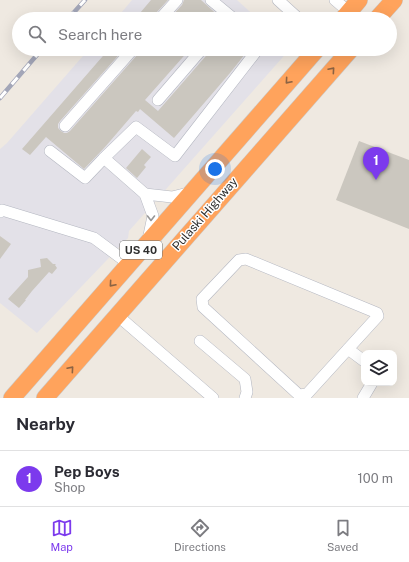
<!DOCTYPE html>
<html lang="en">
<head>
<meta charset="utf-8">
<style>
	body { margin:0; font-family:"Public Sans",sans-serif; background:#f2f2f3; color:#2b2b33 }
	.controls { position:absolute; right:12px; bottom:12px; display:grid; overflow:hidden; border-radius:8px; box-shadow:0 4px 16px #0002 }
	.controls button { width:36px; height:36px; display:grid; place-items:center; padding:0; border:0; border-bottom:1px solid #e1e1e2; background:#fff; color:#2b2b33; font:20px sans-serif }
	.you { position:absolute; left:215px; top:169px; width:14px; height:14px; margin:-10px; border:3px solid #fff; border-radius:50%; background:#1a73e8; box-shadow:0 0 0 6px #1a73e833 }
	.badge { display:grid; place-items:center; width:26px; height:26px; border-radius:50%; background:#7c3aed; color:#fff; font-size:13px; font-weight:700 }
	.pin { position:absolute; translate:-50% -33px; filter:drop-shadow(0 1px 2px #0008) }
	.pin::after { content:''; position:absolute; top:21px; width:14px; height:12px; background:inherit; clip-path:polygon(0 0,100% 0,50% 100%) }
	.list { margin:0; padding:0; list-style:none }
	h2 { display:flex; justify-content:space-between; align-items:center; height:52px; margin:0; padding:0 16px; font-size:17px }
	h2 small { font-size:13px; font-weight:400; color:#7c7c81 }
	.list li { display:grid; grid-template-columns:26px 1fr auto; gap:12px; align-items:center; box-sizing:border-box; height:56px; padding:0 16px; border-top:1px solid #e1e1e2 }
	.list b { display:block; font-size:15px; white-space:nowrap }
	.list p { margin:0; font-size:13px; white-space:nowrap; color:#7c7c81 }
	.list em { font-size:13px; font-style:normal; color:#7c7c81 }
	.icon { flex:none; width:22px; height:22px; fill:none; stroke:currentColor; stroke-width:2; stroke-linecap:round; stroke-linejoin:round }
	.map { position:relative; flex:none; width:409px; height:398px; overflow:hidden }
	.search { position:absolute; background:#fff; box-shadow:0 4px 16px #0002; left:12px; right:12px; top:12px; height:44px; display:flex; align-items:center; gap:10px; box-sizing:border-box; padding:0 14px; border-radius:22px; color:#7c7c81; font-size:15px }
	.sheet { height:108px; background:#fff }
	nav { display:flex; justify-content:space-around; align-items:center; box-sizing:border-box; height:56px; border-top:1px solid #e1e1e2; background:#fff; font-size:11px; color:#7c7c81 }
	nav a { display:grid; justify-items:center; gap:2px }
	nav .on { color:#7c3aed }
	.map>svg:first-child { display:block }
</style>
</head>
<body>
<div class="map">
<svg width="409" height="398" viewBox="0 0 409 398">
	<rect width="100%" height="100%" fill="#efe9e1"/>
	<g fill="#e3e1e8">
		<path d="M132 0H237L258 19H116Z"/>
		<path d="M89 49H290L129 231 128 238 37 333 0 303V149L7 143Z"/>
	</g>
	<g fill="#cbc7bf">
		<path d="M151 0H168L155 14 153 19H135Z"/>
		<path d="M184 0H201L222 19H169L182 5Z"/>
		<path d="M109 49 115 53 118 49H124L60 121 58 124V128L61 131 64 133H67L70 131 138 54 140 49H190L145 100 158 111 212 49H249L230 73 174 138 140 109 138 112 136 111 105 147 84 169 46 137 30 155 22 149Z"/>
		<path d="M359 141 409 160V229L336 200Z"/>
		<path d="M142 149 151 157 144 165 146 167 137 178 126 168Z"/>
		<path d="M0 236 11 244 0 259Z"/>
		<path d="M47 258 53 264H56L55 265 57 268 52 274 49 272 32 291 25 300H26L19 308 8 299 28 277V270L41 267 40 259Z"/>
	</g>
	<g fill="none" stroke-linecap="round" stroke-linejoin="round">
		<defs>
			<g id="minor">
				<path d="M211 0 234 19"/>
				<path d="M278 0 299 19"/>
				<path d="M335 0 349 12"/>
				<path d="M160 19 177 0"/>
				<path d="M158 100 202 49"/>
				<path d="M65 126 133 49"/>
				<path d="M50 151 85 178 104 158 145 194 153 216 148 240"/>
				<path d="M104 158 136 127 175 156 258 49"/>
				<path d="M145 194 172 197 192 192"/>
				<path d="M0 212 2 210 94 238 129 264"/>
				<path d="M246 259 377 313 378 316 307 394 299 395 203 307 202 299 239 260Z"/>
				<path d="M117 315 213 398"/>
				<path d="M200 341 245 379 247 392 245 398"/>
				<path d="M348 349 364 361"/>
				<path d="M363 398 372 383"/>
			</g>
			<g id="highway">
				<path d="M343 19 359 0"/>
				<path d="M377 19 394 0"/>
				<path d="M12 398 317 49"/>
				<path d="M45 398 351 49"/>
			</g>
		</defs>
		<use href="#minor" stroke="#b4b7c1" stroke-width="12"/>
		<use href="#highway" stroke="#c9c9c9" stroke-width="18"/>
		<use href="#minor" stroke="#fff" stroke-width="11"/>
		<use href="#highway" stroke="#ffa35c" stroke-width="17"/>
		<defs>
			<g id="rail">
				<path d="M68 19 85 0"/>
				<path d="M0 98 42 49"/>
			</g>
		</defs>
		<use href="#rail" stroke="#a3a6b8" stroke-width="4.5"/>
		<use href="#rail" stroke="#fff" stroke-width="3" stroke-dasharray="9" stroke-linecap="butt"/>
	</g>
	<defs><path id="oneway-chevron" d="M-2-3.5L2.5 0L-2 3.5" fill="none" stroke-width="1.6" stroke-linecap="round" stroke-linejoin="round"/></defs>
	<g stroke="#8c6343">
		<use href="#oneway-chevron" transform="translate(332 70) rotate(-49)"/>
		<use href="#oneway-chevron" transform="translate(288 81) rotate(131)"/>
		<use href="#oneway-chevron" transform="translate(112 284) rotate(131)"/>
		<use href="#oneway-chevron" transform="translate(71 369) rotate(-49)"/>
	</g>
	<use stroke="#969696" href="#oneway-chevron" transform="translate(151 218) rotate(90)"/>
	<g text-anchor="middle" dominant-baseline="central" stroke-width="3" stroke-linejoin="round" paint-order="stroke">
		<rect fill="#fff" stroke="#6d6d6d" stroke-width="1" x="120" y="241" width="42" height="18" rx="3"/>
		<g font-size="11" font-weight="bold" fill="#2e2e2e">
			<text x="141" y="250">US 40</text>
		</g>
		<g font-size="12" fill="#2e2e2e" stroke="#fff">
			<text transform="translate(205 214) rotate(-49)">Pulaski Highway</text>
		</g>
	</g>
</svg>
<div class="controls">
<button><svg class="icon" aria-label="layers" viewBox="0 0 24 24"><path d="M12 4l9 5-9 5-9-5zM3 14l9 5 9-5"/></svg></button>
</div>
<div class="you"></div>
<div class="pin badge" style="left:376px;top:180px">1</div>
<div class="search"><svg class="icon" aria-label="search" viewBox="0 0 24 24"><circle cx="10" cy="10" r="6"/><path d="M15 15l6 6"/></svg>Search here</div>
</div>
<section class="sheet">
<h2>Nearby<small></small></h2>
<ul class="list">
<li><span class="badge">1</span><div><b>Pep Boys</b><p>Shop</p></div><em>100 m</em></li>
</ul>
</section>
<nav>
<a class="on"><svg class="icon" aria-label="map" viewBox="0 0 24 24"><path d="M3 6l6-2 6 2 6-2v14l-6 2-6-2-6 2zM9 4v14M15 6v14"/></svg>Map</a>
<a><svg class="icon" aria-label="directions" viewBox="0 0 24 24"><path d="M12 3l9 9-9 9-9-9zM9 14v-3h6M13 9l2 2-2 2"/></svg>Directions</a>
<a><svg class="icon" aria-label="saved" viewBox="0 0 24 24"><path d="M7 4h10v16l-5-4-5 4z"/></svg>Saved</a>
</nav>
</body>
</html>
